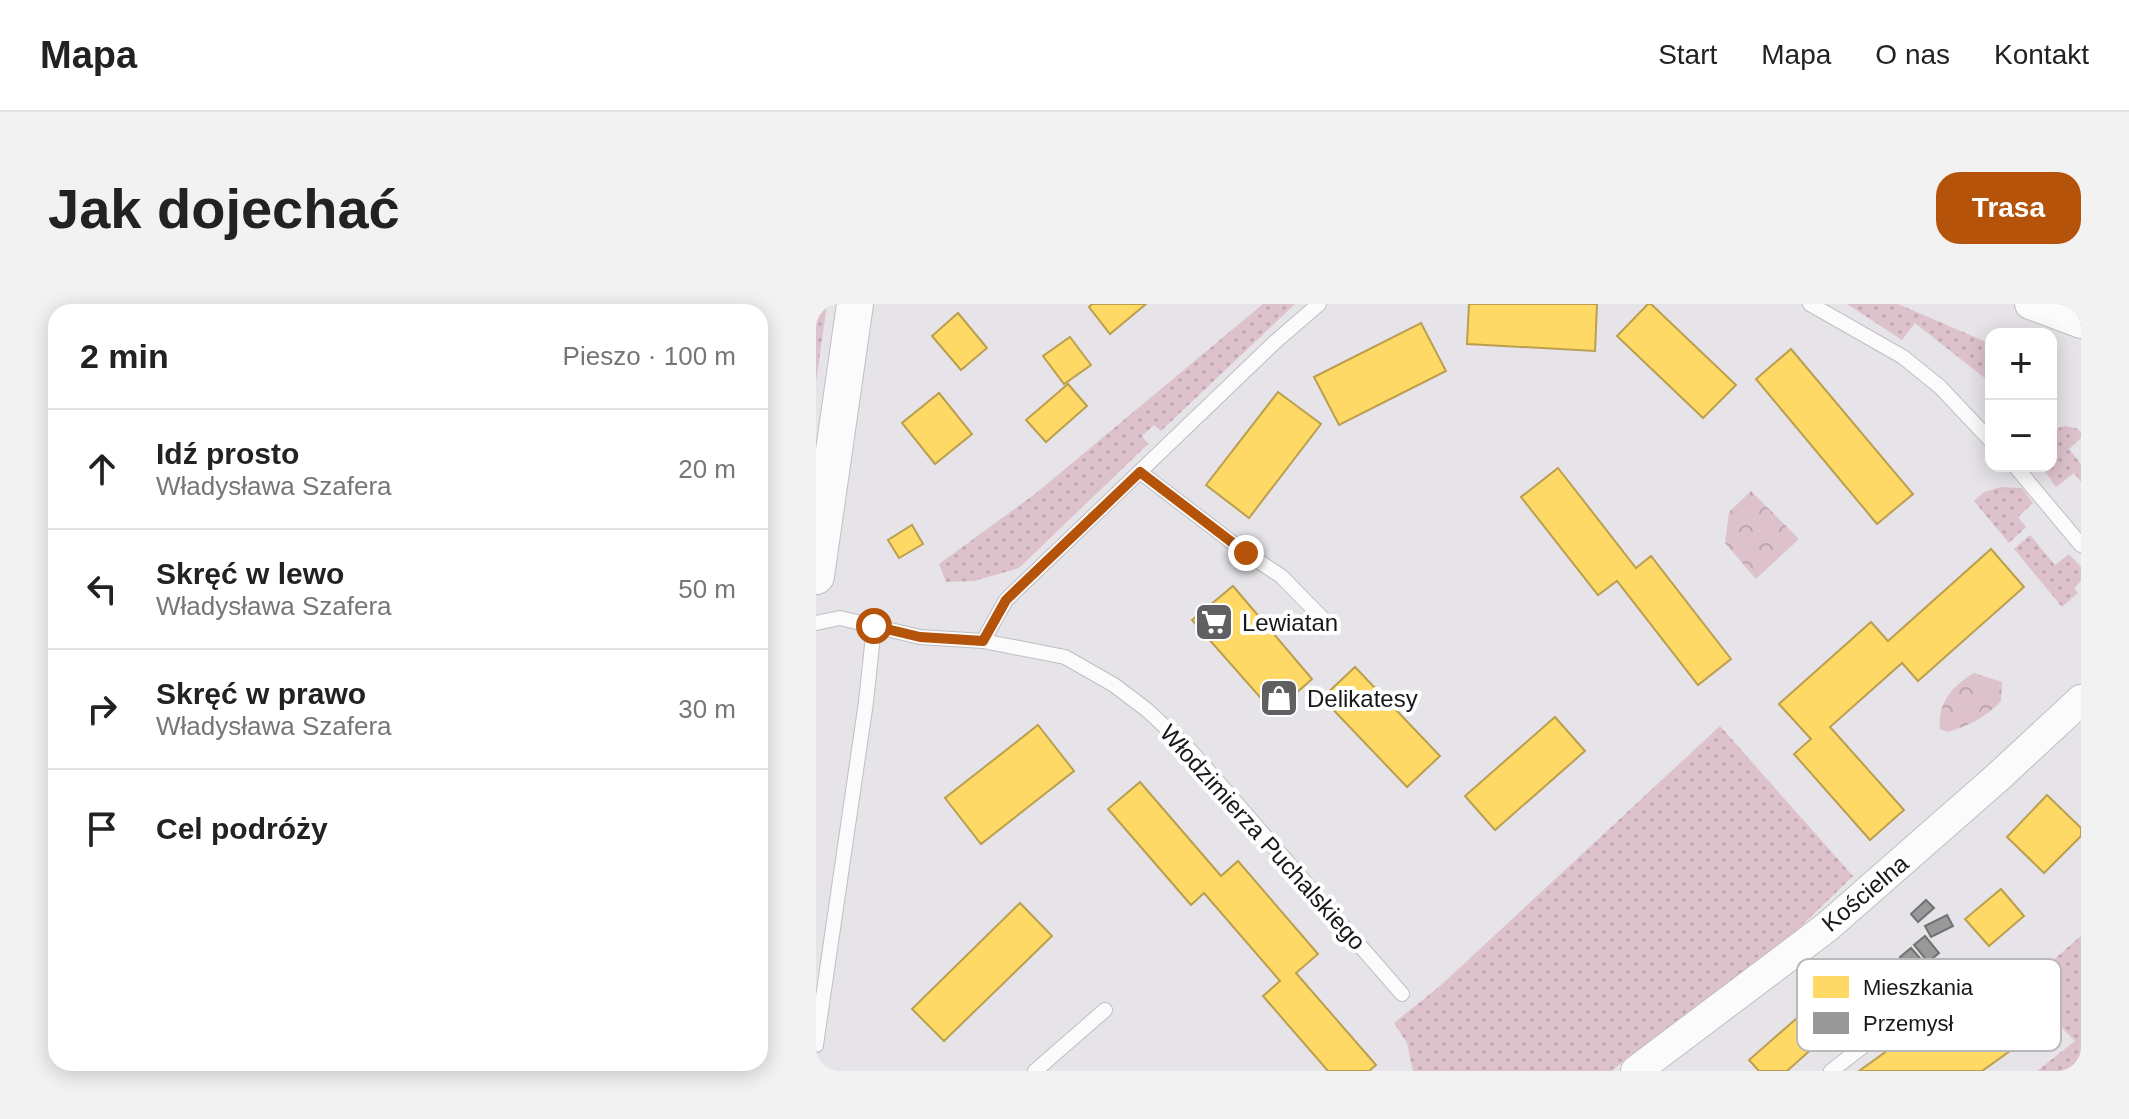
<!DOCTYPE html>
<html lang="pl">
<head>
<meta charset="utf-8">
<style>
	body { margin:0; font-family:Arial,sans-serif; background:#f2f2f2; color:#222 }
	.controls { position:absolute; right:24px; top:24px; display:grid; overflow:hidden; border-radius:16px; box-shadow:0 4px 20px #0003 }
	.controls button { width:72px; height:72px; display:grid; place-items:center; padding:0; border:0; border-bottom:2px solid #e0e0e0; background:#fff; color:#222; font:40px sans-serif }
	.stop { position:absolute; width:24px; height:24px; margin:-18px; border:6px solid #b45309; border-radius:50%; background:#fff }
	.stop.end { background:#b45309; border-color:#fff; box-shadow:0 2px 8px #0008 }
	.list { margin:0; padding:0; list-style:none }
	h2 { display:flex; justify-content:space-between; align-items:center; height:104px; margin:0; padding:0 32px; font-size:34px }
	h2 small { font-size:26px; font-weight:400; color:#767676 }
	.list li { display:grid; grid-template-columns:52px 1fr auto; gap:24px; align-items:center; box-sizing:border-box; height:120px; padding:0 32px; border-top:2px solid #e0e0e0 }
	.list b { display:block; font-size:30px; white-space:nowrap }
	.list p { margin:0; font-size:26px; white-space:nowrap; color:#767676 }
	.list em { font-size:26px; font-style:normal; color:#767676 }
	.icon { flex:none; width:44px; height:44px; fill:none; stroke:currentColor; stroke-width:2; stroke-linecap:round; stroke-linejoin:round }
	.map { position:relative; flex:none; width:1265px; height:767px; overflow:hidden; border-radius:24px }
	header { display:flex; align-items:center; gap:48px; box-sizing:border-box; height:112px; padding:0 40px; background:#fff; border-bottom:2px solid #e0e0e0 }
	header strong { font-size:38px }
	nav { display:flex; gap:44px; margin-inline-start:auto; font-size:28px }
	.intro { display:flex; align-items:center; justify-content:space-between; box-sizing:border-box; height:192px; padding:0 48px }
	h1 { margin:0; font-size:56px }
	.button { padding:20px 36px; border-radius:24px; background:#b45309; color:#fff; font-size:28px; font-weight:700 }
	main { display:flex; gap:48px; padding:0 48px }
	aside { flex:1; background:#fff; border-radius:24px; box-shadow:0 4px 20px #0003 }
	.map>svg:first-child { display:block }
</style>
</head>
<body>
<header>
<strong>Mapa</strong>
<nav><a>Start</a><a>Mapa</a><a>O nas</a><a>Kontakt</a></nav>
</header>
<div class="intro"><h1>Jak dojechać</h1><a class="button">Trasa</a></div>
<main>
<aside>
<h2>2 min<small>Pieszo · 100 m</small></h2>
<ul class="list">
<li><svg class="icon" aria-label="ahead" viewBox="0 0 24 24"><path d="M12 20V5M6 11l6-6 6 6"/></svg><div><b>Idź prosto</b><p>Władysława Szafera</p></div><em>20 m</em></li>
<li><svg class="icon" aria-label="left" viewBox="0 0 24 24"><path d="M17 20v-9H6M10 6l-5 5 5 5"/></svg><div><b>Skręć w lewo</b><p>Władysława Szafera</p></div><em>50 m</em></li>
<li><svg class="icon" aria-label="right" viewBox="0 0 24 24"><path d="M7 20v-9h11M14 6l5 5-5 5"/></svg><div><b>Skręć w prawo</b><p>Władysława Szafera</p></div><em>30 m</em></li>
<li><svg class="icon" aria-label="arrive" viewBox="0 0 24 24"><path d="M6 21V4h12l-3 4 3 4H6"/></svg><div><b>Cel podróży</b></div></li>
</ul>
</aside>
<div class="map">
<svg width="1265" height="767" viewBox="0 0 1265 767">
	<defs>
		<pattern id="grass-dots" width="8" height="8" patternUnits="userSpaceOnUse" patternTransform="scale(2)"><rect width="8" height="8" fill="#ddc2cc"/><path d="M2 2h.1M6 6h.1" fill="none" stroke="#bda6af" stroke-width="1.8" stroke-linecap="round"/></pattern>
		<pattern id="park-crowns" width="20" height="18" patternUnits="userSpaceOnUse" patternTransform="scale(2)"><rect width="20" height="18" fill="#ddc2cc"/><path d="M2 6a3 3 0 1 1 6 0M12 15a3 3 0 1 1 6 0" fill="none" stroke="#bda6af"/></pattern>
	</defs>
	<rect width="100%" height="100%" fill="#e6e4e8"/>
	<g fill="url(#grass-dots)">
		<path d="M0 0H11L0 78Z"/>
		<path d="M447 0H479L345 127 338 121 326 132 332 140 203 264 158 277 130 278 123 260 219 190Z"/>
		<path d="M1031 0H1082L1175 40V79L1099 19 1086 36Z"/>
		<path d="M1249 122 1260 124 1265 128V134L1253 145 1265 160V178L1258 169 1240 183 1225 162H1235V126Z"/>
		<path d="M1185 183 1206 184 1217 199 1202 213 1210 223 1193 239 1158 197 1168 188Z"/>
		<path d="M1214 231 1239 261 1253 250 1265 263V277L1258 284 1262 289 1246 303 1198 245Z"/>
		<path d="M904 422 1037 572 957 649 795 767H597L591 739 578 719 624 682Z"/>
		<path d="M1265 632V767H1221L1259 737 1206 683Z"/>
	</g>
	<g fill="url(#park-crowns)">
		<path d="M935 187 983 235 940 275 909 239 913 208Z"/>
		<path d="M1158 369 1186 378 1185 397C1169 414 1152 422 1131 428L1124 425C1121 399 1137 381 1158 369Z"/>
	</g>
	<g fill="#ffd966" stroke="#ba9f4f" stroke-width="2">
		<path d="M276 0H330L294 30 273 3Z"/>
		<path d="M653 0H781L779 47 651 40Z"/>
		<path d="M832 0H835L920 81 887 114 801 32Z"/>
		<path d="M142 9 171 44 145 66 116 32Z"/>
		<path d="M605 19 630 67 523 121 498 73Z"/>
		<path d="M254 33 275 61 248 80 227 52Z"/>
		<path d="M975 45 1097 190 1061 220 940 75Z"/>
		<path d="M252 80 271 102 230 138 210 116Z"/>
		<path d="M462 88 505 120 433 214 390 181Z"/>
		<path d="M123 89 156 130 119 160 86 119Z"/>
		<path d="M742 164 820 264 835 252 915 355 882 381 801 277 782 291 705 193Z"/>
		<path d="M96 221 107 240 83 254 72 236Z"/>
		<path d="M1175 245 1208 283 1102 377 1086 359 1014 423 1088 506 1054 536 978 450 995 435 963 400 1055 318 1072 337Z"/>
		<path d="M417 282 496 375 458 409 376 316Z"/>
		<path d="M539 363 624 452 591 483 506 394Z"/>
		<path d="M739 413 769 447 679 526 649 492Z"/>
		<path d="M222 421 258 467 165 540 129 494Z"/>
		<path d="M324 478 405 572 422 557 502 650 480 669 560 761 553 767H512L447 692 464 677 388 589 375 601 292 505Z"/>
		<path d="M1231 491 1265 524V532L1228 569 1191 533Z"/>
		<path d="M1185 585 1208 612 1173 642 1149 615Z"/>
		<path d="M204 599 236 632 128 737 96 705Z"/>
		<path d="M1172 674 1215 732 1166 767H1043Z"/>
		<path d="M996 701 1017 726 971 767H943L933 756Z"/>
	</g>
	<g fill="#999" stroke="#727273" stroke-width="2">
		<path d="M1110 596 1118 604 1102 618 1095 610Z"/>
		<path d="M1131 611 1137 622 1115 633 1109 622Z"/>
		<path d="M1109 632 1123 649 1112 658 1098 641Z"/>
		<path d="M1095 644 1111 662 1100 669 1084 653Z"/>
	</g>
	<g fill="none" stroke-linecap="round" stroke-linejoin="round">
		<defs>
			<g id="service">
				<path d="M994 0 1087 53 1124 83 1175 137"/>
				<path d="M1199 162 1265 241"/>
				<path d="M324 168 430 249 465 272 508 316"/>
				<path d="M0 319 24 314 104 333 167 337 190 296 459 38 503 0"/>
				<path d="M167 337 249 353 298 381 331 406 375 447 586 690"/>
				<path d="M0 741 50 398 58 322"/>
				<path d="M219 767 289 706"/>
				<path d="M1015 767 1115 690"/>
			</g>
			<g id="minor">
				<path d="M1214 0 1265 19"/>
				<path d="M820 767 1011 623 1182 473 1265 396"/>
			</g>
			<path id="tertiary" d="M0 272 39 0"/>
		</defs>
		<use href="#service" stroke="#c0bec0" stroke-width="16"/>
		<use href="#minor" stroke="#c0bec0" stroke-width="32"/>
		<use href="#tertiary" stroke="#c0bec0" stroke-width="38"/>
		<use href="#service" stroke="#fbfbfc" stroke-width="14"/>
		<use href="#minor" stroke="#fbfbfc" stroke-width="30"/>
		<use href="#tertiary" stroke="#fbfbfc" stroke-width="36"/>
	</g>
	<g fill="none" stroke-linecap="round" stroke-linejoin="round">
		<path stroke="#b45309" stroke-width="10" d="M58 322 104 333 167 337 190 296 324 168 430 249"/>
	</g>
	<defs>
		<symbol id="supermarket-square" viewBox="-11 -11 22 22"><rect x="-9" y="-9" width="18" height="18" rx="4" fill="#605f61" stroke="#fff"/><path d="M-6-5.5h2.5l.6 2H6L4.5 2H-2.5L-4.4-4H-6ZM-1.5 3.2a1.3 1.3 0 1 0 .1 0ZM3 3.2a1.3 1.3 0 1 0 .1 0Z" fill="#fff"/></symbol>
		<symbol id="shop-square" viewBox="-11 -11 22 22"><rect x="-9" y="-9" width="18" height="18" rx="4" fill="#605f61" stroke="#fff"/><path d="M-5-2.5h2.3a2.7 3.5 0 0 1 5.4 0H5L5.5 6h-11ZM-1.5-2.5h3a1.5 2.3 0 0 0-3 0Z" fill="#fff"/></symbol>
	</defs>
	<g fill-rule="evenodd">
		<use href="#supermarket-square" x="376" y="296" width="44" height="44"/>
		<use href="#shop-square" x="441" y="372" width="44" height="44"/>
	</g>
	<g text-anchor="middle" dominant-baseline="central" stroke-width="8" stroke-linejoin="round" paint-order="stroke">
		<g font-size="24" fill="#181719" stroke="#fff" text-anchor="start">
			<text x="426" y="318">Lewiatan</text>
			<text x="491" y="394">Delikatesy</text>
		</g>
		<g font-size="24" fill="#181719" stroke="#fff">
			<text transform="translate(447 533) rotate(48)">Włodzimierza Puchalskiego</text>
			<text transform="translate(1049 589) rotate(-40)">Kościelna</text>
		</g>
	</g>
	<rect x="981" y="655" width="264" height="92" rx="12" fill="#fff" stroke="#bab9ba" stroke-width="2"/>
	<rect x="997" y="672" width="36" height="22" fill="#ffd966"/>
	<rect x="997" y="708" width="36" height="22" fill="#999"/>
	<g font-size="22" fill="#181719">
		<text x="1047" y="691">Mieszkania</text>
		<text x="1047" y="727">Przemysł</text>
	</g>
</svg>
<div class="controls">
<button>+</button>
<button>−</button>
</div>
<div class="stop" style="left:58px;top:322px"></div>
<div class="stop end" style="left:430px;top:249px"></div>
</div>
</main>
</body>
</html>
